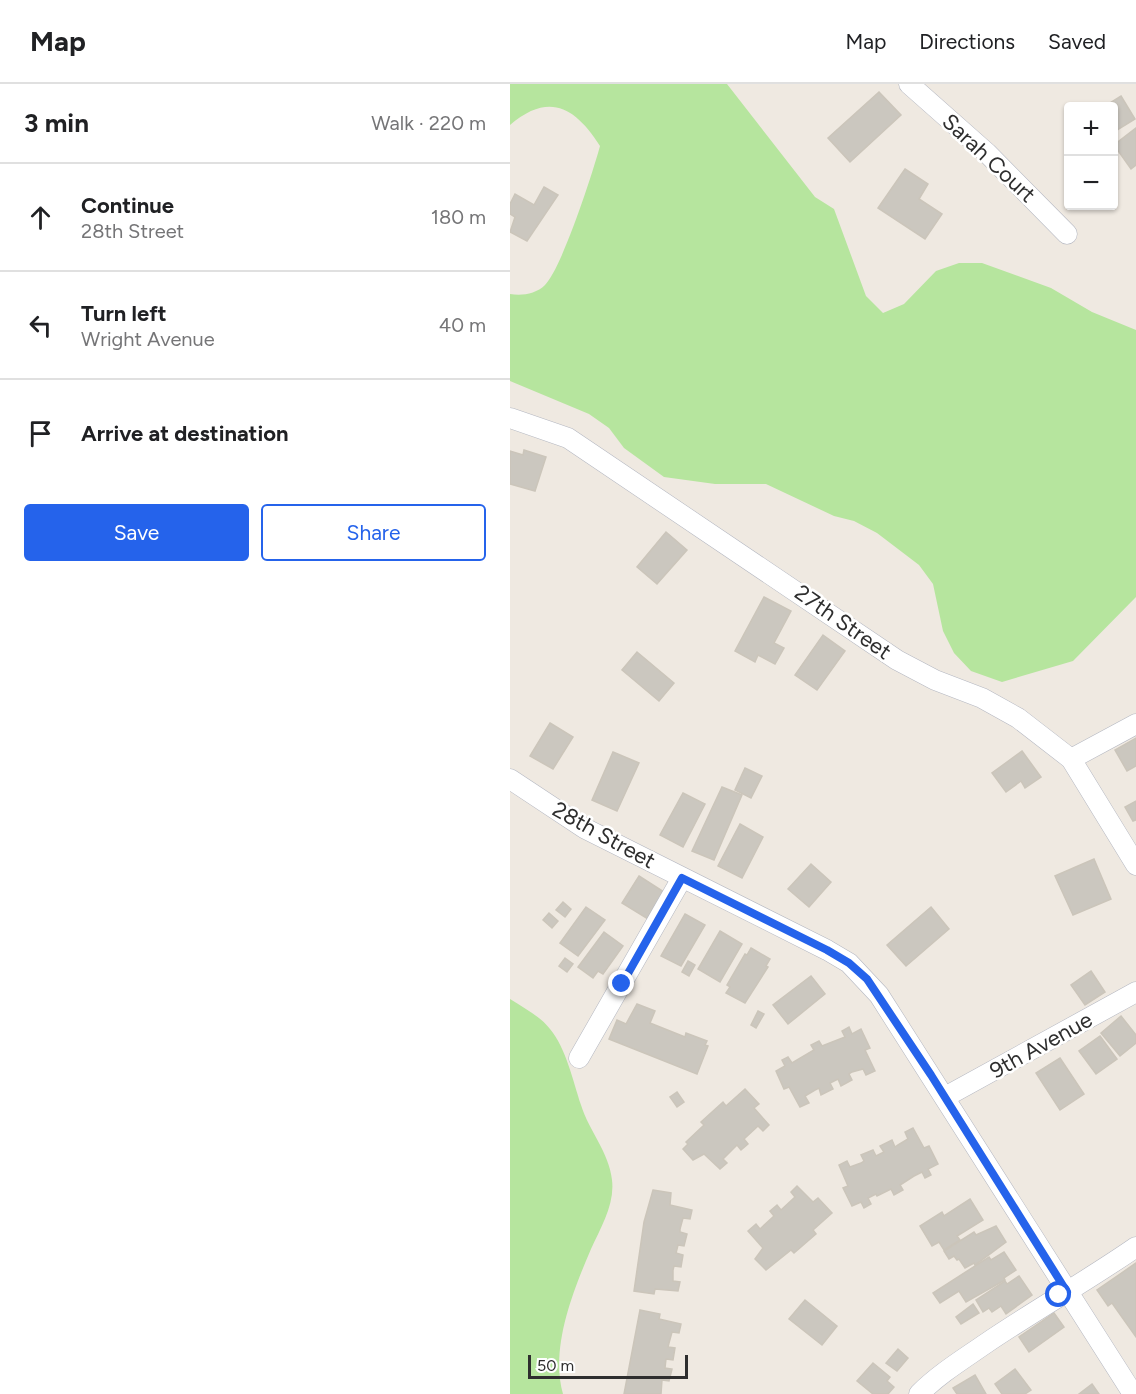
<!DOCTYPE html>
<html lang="en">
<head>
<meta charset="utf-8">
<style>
	body { margin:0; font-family:Figtree,sans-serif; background:#f6f6f6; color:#202124 }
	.controls { position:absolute; right:18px; top:18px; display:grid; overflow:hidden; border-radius:6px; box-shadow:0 2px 4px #0004 }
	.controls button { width:54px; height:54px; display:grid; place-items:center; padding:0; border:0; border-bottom:2px solid #e0e0e0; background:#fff; color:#202124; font:30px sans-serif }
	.scale { position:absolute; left:18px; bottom:15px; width:160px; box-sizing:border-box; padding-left:6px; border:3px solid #2e2e2e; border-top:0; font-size:16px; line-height:21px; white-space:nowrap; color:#2e2e2e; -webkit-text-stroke:4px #fff; paint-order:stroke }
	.stop { position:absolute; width:18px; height:18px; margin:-14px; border:4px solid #2563eb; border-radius:50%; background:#fff }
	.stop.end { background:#2563eb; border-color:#fff; box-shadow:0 2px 6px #0008 }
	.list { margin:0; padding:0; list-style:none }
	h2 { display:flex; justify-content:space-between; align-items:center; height:78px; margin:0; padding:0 24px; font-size:26px }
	h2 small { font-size:20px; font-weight:400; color:#757577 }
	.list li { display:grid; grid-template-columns:39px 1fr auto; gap:18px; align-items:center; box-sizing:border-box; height:108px; padding:0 24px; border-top:2px solid #e0e0e0 }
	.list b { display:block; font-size:22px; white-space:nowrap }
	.list p { margin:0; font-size:20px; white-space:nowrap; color:#757577 }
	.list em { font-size:20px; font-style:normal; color:#757577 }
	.actions { display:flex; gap:12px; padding:18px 24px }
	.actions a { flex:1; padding:14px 0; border:2px solid #2563eb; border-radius:6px; text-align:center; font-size:21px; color:#2563eb }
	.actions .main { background:#2563eb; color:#fff }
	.icon { flex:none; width:33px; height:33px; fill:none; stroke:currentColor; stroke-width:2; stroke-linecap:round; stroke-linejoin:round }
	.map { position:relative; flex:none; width:626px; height:1310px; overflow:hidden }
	header { display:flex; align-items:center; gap:36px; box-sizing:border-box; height:84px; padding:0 30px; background:#fff; border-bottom:2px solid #e0e0e0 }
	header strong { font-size:28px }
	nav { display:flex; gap:33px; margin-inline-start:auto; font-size:21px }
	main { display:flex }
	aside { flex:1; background:#fff }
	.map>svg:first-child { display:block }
</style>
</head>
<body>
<header>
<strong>Map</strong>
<nav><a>Map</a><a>Directions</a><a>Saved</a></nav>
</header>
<main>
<aside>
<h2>3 min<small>Walk · 220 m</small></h2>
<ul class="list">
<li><svg class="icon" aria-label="ahead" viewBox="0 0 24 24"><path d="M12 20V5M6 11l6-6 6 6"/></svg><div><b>Continue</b><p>28th Street</p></div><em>180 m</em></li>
<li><svg class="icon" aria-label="left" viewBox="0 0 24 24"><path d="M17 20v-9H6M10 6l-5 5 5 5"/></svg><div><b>Turn left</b><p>Wright Avenue</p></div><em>40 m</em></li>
<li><svg class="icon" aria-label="arrive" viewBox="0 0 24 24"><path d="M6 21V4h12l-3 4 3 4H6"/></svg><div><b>Arrive at destination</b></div></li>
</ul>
<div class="actions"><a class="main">Save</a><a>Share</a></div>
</aside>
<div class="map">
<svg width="626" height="1310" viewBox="0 0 626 1310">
	<rect width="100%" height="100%" fill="#efe9e1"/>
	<g fill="#b6e59e">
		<path d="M0 0H217L305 113 324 125 356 212 373 229 394 220 426 187 449 179H472L541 204 582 228 626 246V513L563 577 492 598 461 587 444 569 433 547 423 500 409 481 367 449 344 437 324 432 256 400H205L154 393 114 364 99 344 79 330 0 297V210C12 212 26 210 35 201 52 184 83 88 90 62 65 23 39 8 0 41Z"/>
		<path d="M0 915C14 924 30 932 40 945 56 964 63 997 71 1021 79 1047 99 1068 102 1096 105 1120 91 1143 81 1165 63 1207 40 1264 53 1310H0Z"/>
	</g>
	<g fill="#cbc7bf" stroke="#cbc5ba" stroke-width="1.5">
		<path d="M369 8 391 31 340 78 318 54Z"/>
		<path d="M611 12 625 35 604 48V22H595Z"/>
		<path d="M626 44V81L621 85 604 61Z"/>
		<path d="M395 85 418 100 409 115 432 130 415 155 368 124Z"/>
		<path d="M34 103 48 111 17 157 0 148 5 133 0 130V120L5 110 24 121Z"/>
		<path d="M14 366 36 373 25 407 0 400V367L13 371Z"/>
		<path d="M156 448 177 466 147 500 127 483Z"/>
		<path d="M254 513 281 527 264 559 274 564 265 580 248 571 245 578 225 567Z"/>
		<path d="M313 551 335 567 307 606 285 591Z"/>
		<path d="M127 568 164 599 149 617 112 586Z"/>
		<path d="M40 639 63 653 43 685 20 672Z"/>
		<path d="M626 654V682L617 687 605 666Z"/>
		<path d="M512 667 531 693 515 704 511 697 496 708 482 689Z"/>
		<path d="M103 668 129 679 107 727 82 716Z"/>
		<path d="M235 684 252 692 241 714 225 706Z"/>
		<path d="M212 703 232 711 204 776 182 767Z"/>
		<path d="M173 709 195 720 173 763 150 751Z"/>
		<path d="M626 717V736L623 737 615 723Z"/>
		<path d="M230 740 253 753 232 794 208 782Z"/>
		<path d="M584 775 601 815 563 831 545 792Z"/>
		<path d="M301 780 321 798 299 823 278 805Z"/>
		<path d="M129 792 154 808 138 835 112 819Z"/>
		<path d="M53 818 61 825 55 833 46 826Z"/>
		<path d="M76 823 95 836 68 872 50 859Z"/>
		<path d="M421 823 439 845 396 882 377 861Z"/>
		<path d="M39 829 48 837 42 844 33 836Z"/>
		<path d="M175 830 195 841 171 882 151 872Z"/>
		<path d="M210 847 232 860 210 898 188 885Z"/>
		<path d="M94 848 113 862 93 890 88 887 83 894 68 883Z"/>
		<path d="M241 864 260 875 256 882 258 883 235 919 216 909 220 903 217 901 235 870 237 871Z"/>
		<path d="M55 874 63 880 57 888 49 882Z"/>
		<path d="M178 877 185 881 179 892 172 888Z"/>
		<path d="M581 887 595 908 575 921 561 901Z"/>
		<path d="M301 892 315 910 278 940 263 921Z"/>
		<path d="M127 920 145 927 140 939 175 953 176 949 197 957 195 961 198 962 187 990 99 955 107 936 116 940Z"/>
		<path d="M248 927 254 930 246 944 241 941Z"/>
		<path d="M611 932 626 951V959L610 972 591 949Z"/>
		<path d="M339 943 342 950 351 945 360 964 355 966 365 987 356 991 353 985 342 988 339 990 342 996 331 1002 328 995 320 999 323 1005 311 1011 309 1004 305 1006 295 1012 299 1019 290 1023 279 1003 274 1005 266 987 275 982 272 976 278 973 282 979 304 966 301 961 309 957 312 962 335 953 332 947Z"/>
		<path d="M590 952 607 975 586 990 569 967Z"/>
		<path d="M550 974 574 1010 550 1026 526 989Z"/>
		<path d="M235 1005 249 1020 244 1024 259 1041 253 1047 248 1042 234 1055 238 1060 231 1066 227 1061 213 1075 217 1079 210 1085 194 1070 183 1076 173 1065 178 1060 176 1058 194 1041 191 1038 213 1018 216 1022Z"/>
		<path d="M167 1008 174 1018 167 1023 160 1013Z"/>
		<path d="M403 1044 414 1064 419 1062 428 1080 418 1085 421 1091 415 1094 412 1088 404 1092 390 1101 393 1106 384 1111 381 1105 367 1112 366 1110 358 1114 361 1120 354 1124 351 1118 342 1122 333 1104 338 1102 329 1081 337 1077 340 1083 351 1079 354 1077 351 1071 363 1066 366 1072 374 1068 370 1062 382 1056 385 1063 388 1061 398 1055 395 1048Z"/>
		<path d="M287 1102 303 1118 308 1114 322 1129 303 1146 306 1150 284 1169 281 1166 256 1186 245 1175 253 1164 238 1147 246 1140 250 1145 264 1132 260 1127 267 1121 271 1126 285 1113 281 1108Z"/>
		<path d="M143 1106 161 1109 160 1121 182 1126 180 1135 173 1134 170 1145V1148L177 1150 174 1162 168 1161 166 1169 173 1171 171 1183 164 1182 163 1186V1197L170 1198 168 1207 145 1205 144 1210 124 1207 134 1138Z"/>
		<path d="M460 1115 473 1136 447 1152 450 1156 434 1166 429 1158 422 1162 410 1142 432 1128 434 1132Z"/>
		<path d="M486 1142 496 1158 465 1181 464 1179 455 1184 449 1175 447 1176 444 1172 439 1175 434 1167 464 1148 466 1151Z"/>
		<path d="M494 1168 506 1186 494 1194 495 1196 456 1218 449 1207 430 1219 423 1209 479 1173 481 1176Z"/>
		<path d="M626 1179V1253L602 1219 598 1222 587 1206Z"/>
		<path d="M509 1192 522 1211 496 1230 491 1222 482 1228 479 1224 473 1228 466 1216 495 1197 497 1200Z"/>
		<path d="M295 1216 327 1242 312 1261 279 1235Z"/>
		<path d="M463 1220 469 1229 451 1240 446 1233Z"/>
		<path d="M130 1226 150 1230 149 1235 171 1240 169 1249 162 1248 159 1259 158 1263 165 1264 163 1276 156 1275 155 1284 162 1285 159 1297 152 1296 151 1310H114Z"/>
		<path d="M544 1229 554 1243 519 1268 509 1253Z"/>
		<path d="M388 1265 398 1274 387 1287 376 1279Z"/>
		<path d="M363 1279 380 1293 377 1297 384 1303 378 1310H363L347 1297Z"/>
		<path d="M505 1285 521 1306 515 1310H492L485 1300Z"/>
		<path d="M465 1291 476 1310H447L443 1304Z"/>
		<path d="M582 1300 589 1310H569Z"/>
	</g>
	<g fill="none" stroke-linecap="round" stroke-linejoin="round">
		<defs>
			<g id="street">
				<path d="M399 0 477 69 557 150"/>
				<path d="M0 334 58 354 387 576 425 596 472 614 508 634 561 675 626 781"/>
				<path d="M561 675 626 640"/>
				<path d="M0 695 74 744 317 866 339 879 369 911 623 1310"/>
				<path d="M69 974 172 794"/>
				<path d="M435 1013 626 908"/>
				<path d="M409 1310C429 1290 452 1276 475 1260 525 1226 577 1197 626 1163"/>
			</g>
		</defs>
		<use href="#street" stroke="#b4b7c1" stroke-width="21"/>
		<use href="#street" stroke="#fff" stroke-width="20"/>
	</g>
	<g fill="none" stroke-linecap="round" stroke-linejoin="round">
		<path stroke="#2563eb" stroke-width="8" d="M112 900 172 794 317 866 339 879 357 895 421 991 557 1208 549 1211"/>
	</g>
	<g text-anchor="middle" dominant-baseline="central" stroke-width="5" stroke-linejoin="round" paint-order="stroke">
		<g font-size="22" fill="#2e2e2e" stroke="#fff">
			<text transform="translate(479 74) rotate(43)">Sarah Court</text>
			<text transform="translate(333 538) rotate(35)">27th Street</text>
			<text transform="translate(94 751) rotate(29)">28th Street</text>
			<text transform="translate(531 961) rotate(-29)">9th Avenue</text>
		</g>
	</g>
</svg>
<div class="controls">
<button>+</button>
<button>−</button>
</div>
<div class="scale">50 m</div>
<div class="stop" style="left:549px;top:1211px"></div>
<div class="stop end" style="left:112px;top:900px"></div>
</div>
</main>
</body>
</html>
